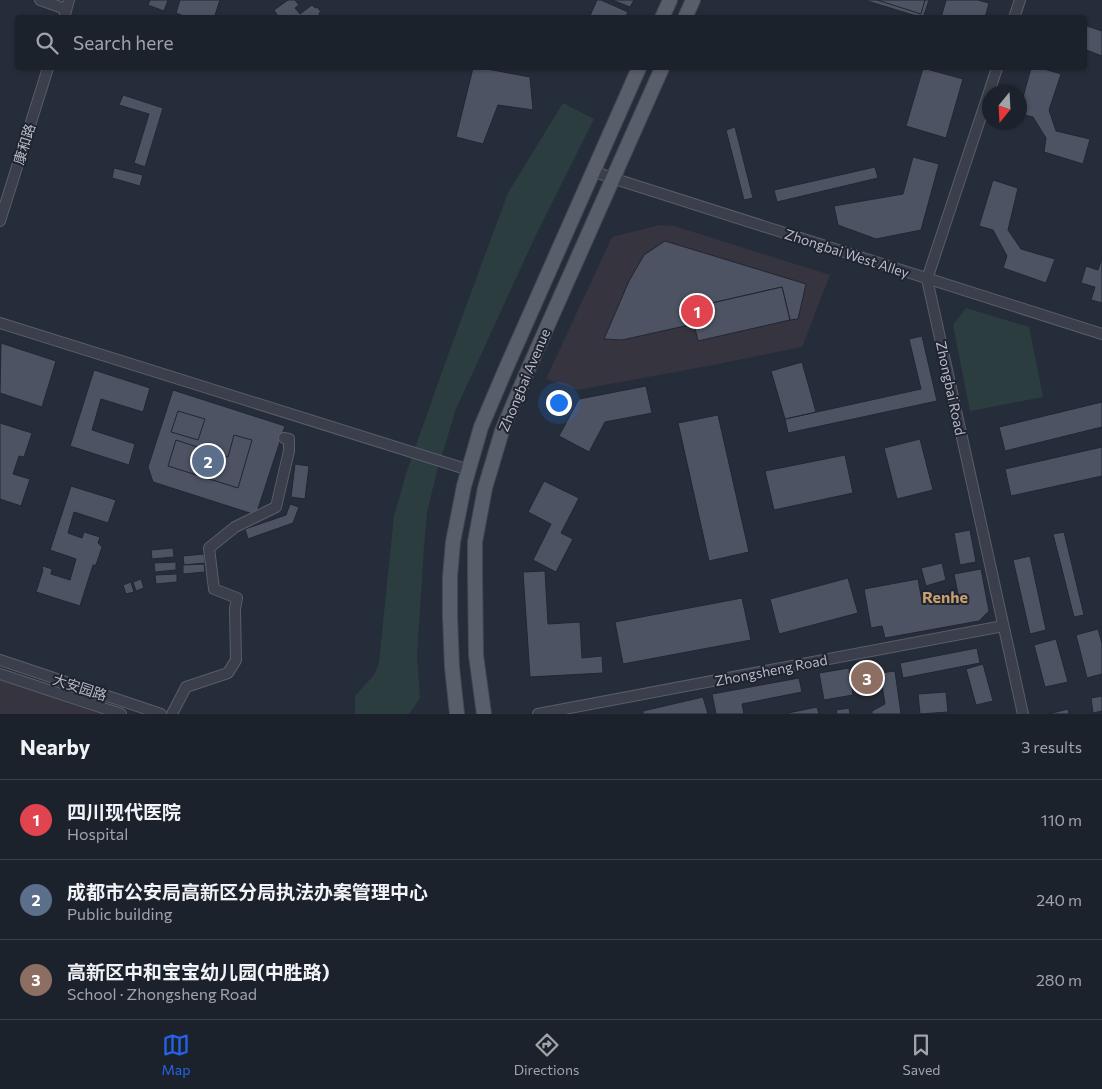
<!DOCTYPE html>
<html lang="en">
<head>
<meta charset="utf-8">
<style>
	body { margin:0; font-family:Commissioner,"Noto Sans SC",sans-serif; background:#292f38; color:#f1f3f6 }
	.compass { position:absolute; left:982px; top:85px; width:45px; height:45px; border-radius:50%; background:#1c222c; box-shadow:0 1px 4px #0004; rotate:198deg }
	.you { position:absolute; left:558px; top:402px; width:18px; height:18px; margin:-12px; border:4px solid #fff; border-radius:50%; background:#1a73e8; box-shadow:0 0 0 8px #1a73e833 }
	.badge { display:grid; place-items:center; width:32px; height:32px; border-radius:50%; background:#2563eb; color:#fff; font-size:16px; font-weight:700 }
	.pin { position:absolute; translate:-50% -50%; border:2px solid #fff; box-shadow:0 1px 5px #0006 }
	.list { margin:0; padding:0; list-style:none }
	h2 { display:flex; justify-content:space-between; align-items:center; height:65px; margin:0; padding:0 20px; font-size:21px }
	h2 small { font-size:16px; font-weight:400; color:#a0a4a9 }
	.list li { display:grid; grid-template-columns:32px 1fr auto; gap:15px; align-items:center; box-sizing:border-box; height:80px; padding:0 20px; border-top:1px solid #3a3f48 }
	.list b { display:block; font-size:19px; white-space:nowrap }
	.list p { margin:0; font-size:16px; white-space:nowrap; color:#a0a4a9 }
	.list em { font-size:16px; font-style:normal; color:#a0a4a9 }
	.icon { flex:none; width:28px; height:28px; fill:none; stroke:currentColor; stroke-width:2; stroke-linecap:round; stroke-linejoin:round }
	.map { position:relative; flex:none; width:1102px; height:714px; overflow:hidden }
	.search { position:absolute; background:#1c222c; box-shadow:0 1px 4px #0004; left:15px; right:15px; top:15px; height:55px; display:flex; align-items:center; gap:12px; box-sizing:border-box; padding:0 18px; border-radius:5px; color:#a0a4a9; font-size:19px }
	.sheet { height:305px; background:#1c222c }
	nav { display:flex; justify-content:space-around; align-items:center; box-sizing:border-box; height:70px; border-top:1px solid #3a3f48; background:#1c222c; font-size:14px; color:#a0a4a9 }
	nav a { display:grid; justify-items:center; gap:2px }
	nav .on { color:#2563eb }
	.map>svg:first-child { display:block }
</style>
</head>
<body>
<div class="map">
<svg width="1102" height="714" viewBox="0 0 1102 714">
	<rect width="100%" height="100%" fill="#262d3a"/>
	<g fill="#36343f">
		<path d="M660 225 674 226 830 275 802 347 713 365 577 390 546 379 612 237Z"/>
		<path d="M0 679 101 714H0Z"/>
	</g>
	<g fill="#2c3d3f">
		<path d="M563 103 594 119 534 239 456 409 437 471 427 512 424 546 417 656 420 698 409 714H355V696L374 675 379 663 394 516 407 471 444 366 508 193Z"/>
		<path d="M966 308 1029 327 1043 397 970 411 953 325Z"/>
	</g>
	<g fill="#4d5363" stroke="#212632">
		<path d="M150 0H168L164 11 148 5Z"/>
		<path d="M180 0H220L214 18H189L176 13Z"/>
		<path d="M288 0H295L299 5 295 8 300 14 312 5 315 8 317 7 321 12 319 13 321 17 323 15 325 18H279L274 10Z"/>
		<path d="M597 0H601L628 12 625 18H589Z"/>
		<path d="M612 0H634L630 7Z"/>
		<path d="M864 0H929L923 18Z"/>
		<path d="M877 0H925L921 14Z"/>
		<path d="M946 0H978L989 3 985 18H941Z"/>
		<path d="M1084 25 1102 31V56L1084 49Z"/>
		<path d="M473 68H482L530 77 533 110 498 105 483 144 456 137Z"/>
		<path d="M923 68 963 79 946 138 906 126Z"/>
		<path d="M1031 68H1041L1061 74 1049 110 1056 131 1090 139 1083 164 1044 152 1046 138 1033 117 1020 114V108Z"/>
		<path d="M123 95 163 108 145 167 134 163 149 114 119 105Z"/>
		<path d="M735 127 753 198 744 200 726 130Z"/>
		<path d="M913 157 939 164 921 230 876 239 838 225 834 206 903 194Z"/>
		<path d="M875 167 878 178 777 202 774 190Z"/>
		<path d="M114 168 143 175 140 186 112 178Z"/>
		<path d="M993 180 1018 188 1008 230 1021 249 1055 259 1046 283 1003 268 1007 256 993 230 979 226Z"/>
		<path d="M665 241 806 284 798 319 790 320 782 287 690 308 694 324 622 340 604 339 629 281 644 255Z"/>
		<path d="M1102 258V303L1091 300 1095 287 1081 283 1086 266 1098 270Z"/>
		<path d="M782 287 790 320 698 341 690 308Z"/>
		<path d="M922 336 937 401 788 433 785 419 921 389 909 339Z"/>
		<path d="M1 343 56 361 42 407 0 393Z"/>
		<path d="M802 362 816 412 785 419 771 371Z"/>
		<path d="M94 370 150 388 143 412 101 399 92 430 135 444 129 465 70 446Z"/>
		<path d="M646 386 652 413 605 422 589 452 559 436 579 399Z"/>
		<path d="M173 390 285 426 256 515 153 482 148 467Z"/>
		<path d="M1102 402V427L1005 451 999 427Z"/>
		<path d="M178 411 205 419 198 440 171 432Z"/>
		<path d="M718 415 749 552 709 561 678 423Z"/>
		<path d="M0 423 32 433 24 457 19 456 13 474 30 479 21 506 0 499Z"/>
		<path d="M234 435 252 440 238 488 168 466 176 440 228 457Z"/>
		<path d="M920 439 933 490 897 499 884 448Z"/>
		<path d="M1102 447V476L1011 496 1005 469Z"/>
		<path d="M845 455 853 493 774 510 765 471Z"/>
		<path d="M295 464 309 466 305 499 291 497Z"/>
		<path d="M544 481 579 498 561 533 573 539 556 572 533 560 551 524 528 512Z"/>
		<path d="M71 486 116 500 108 523 74 512 68 533 82 538 84 532 100 537 98 543 102 547 96 565H93L80 606 36 592 43 570 42 568 43 566 52 569 51 574 70 580 76 559 50 550Z"/>
		<path d="M290 504 299 507 293 523 248 539 245 529 286 515Z"/>
		<path d="M970 530 976 562 960 565 954 533Z"/>
		<path d="M1064 532 1084 615 1074 617 1053 534Z"/>
		<path d="M173 548 174 557 152 559 151 550Z"/>
		<path d="M204 554 205 563 184 565 183 556Z"/>
		<path d="M1030 556 1046 630 1030 634 1013 560Z"/>
		<path d="M176 562V570L155 572 154 563Z"/>
		<path d="M942 563 946 580 926 586 921 568Z"/>
		<path d="M204 564 205 572 183 574V565Z"/>
		<path d="M981 569 989 611 979 621 885 638 882 626 871 628 864 589 918 579 922 601 958 594 954 574Z"/>
		<path d="M545 571 548 624 580 622 582 658 602 656 603 673 530 677 523 572Z"/>
		<path d="M177 574V582L156 584 155 575Z"/>
		<path d="M848 578 858 613 779 634 770 599Z"/>
		<path d="M141 579 144 588 136 591 133 582Z"/>
		<path d="M131 582 134 592 126 594 123 585Z"/>
		<path d="M742 598 751 640 623 664 615 622Z"/>
		<path d="M1098 629 1102 643V674L1087 678 1076 635Z"/>
		<path d="M1056 639 1068 682 1045 687 1034 645Z"/>
		<path d="M977 648 980 663 903 678 900 663Z"/>
		<path d="M983 664 993 701 976 705 966 669Z"/>
		<path d="M849 668 853 695 824 700 819 673Z"/>
		<path d="M895 671 901 714H872V711L885 704 880 673Z"/>
		<path d="M799 678 802 692 742 704 744 714H716L712 694Z"/>
		<path d="M946 692 948 712 920 714 918 694Z"/>
		<path d="M1102 696V711L1093 713 1091 698Z"/>
		<path d="M703 697 708 714H643V711Z"/>
		<path d="M817 707 819 714H788V713Z"/>
		<path d="M849 708 850 714H837L836 710Z"/>
		<path d="M1068 709 1069 714H1048Z"/>
	</g>
	<g fill="none" stroke-linecap="round" stroke-linejoin="round">
		<defs>
			<g id="minor">
				<path d="M40 0 66 9"/>
				<path d="M64 18 69 0"/>
				<path d="M1014 18 1020 0"/>
				<path d="M997 68 927 279 1023 714"/>
				<path d="M593 171 612 178 1102 334"/>
				<path d="M0 221 48 68"/>
				<path d="M0 323 469 470"/>
				<path d="M0 660 161 714"/>
				<path d="M0 674 121 714"/>
				<path d="M172 714 186 687 228 673 236 660 235 609 237 598 214 589 209 548 235 527 276 507 289 451V439L284 438"/>
				<path d="M538 714 1003 626"/>
			</g>
			<g id="major">
				<path d="M662 18 670 0"/>
				<path d="M685 18 693 0"/>
				<path d="M457 714 452 667 450 616V577L453 542 464 486 481 427 507 366 639 68"/>
				<path d="M484 714 476 655 475 573V542L485 488 502 431 527 372 662 68"/>
			</g>
		</defs>
		<use href="#minor" stroke="#585d69" stroke-width="12"/>
		<use href="#major" stroke="#434854" stroke-width="16"/>
		<use href="#minor" stroke="#3a3f4b" stroke-width="10"/>
		<use href="#major" stroke="#585e6a" stroke-width="14"/>
	</g>
	<g text-anchor="middle" dominant-baseline="central" stroke-width="4" stroke-linejoin="round" paint-order="stroke">
		<g font-size="14" fill="#b5bac6" stroke="#1f2430">
			<text transform="translate(24 144) rotate(-73)">康和路</text>
			<text transform="translate(847 253) rotate(18)">Zhongbai West Alley</text>
			<text transform="translate(524 380) rotate(-67)">Zhongbai Avenue</text>
			<text transform="translate(951 388) rotate(78)">Zhongbai Road</text>
			<text transform="translate(771 670) rotate(-11)">Zhongsheng Road</text>
			<text transform="translate(80 687) rotate(18)">大安园路</text>
		</g>
		<g font-size="16" font-weight="bold" fill="#c89e6e" stroke="#1f2430">
			<text x="945" y="596">Renhe</text>
		</g>
	</g>
</svg>
<svg class="compass" viewBox="-18 -18 36 36"><path d="M0-13l5 13h-10z" fill="#e53935"/><path d="M0 13l5-13h-10z" fill="#a0a4a9"/></svg>
<div class="you"></div>
<div class="pin badge" style="left:697px;top:311px;background:#e0444e">1</div>
<div class="pin badge" style="left:208px;top:461px;background:#5c6f8a">2</div>
<div class="pin badge" style="left:867px;top:678px;background:#8d6e63">3</div>
<div class="search"><svg class="icon" aria-label="search" viewBox="0 0 24 24"><circle cx="10" cy="10" r="6"/><path d="M15 15l6 6"/></svg>Search here</div>
</div>
<section class="sheet">
<h2>Nearby<small>3 results</small></h2>
<ul class="list">
<li><span class="badge" style="background:#e0444e">1</span><div><b>四川现代医院</b><p>Hospital</p></div><em>110 m</em></li>
<li><span class="badge" style="background:#5c6f8a">2</span><div><b>成都市公安局高新区分局执法办案管理中心</b><p>Public building</p></div><em>240 m</em></li>
<li><span class="badge" style="background:#8d6e63">3</span><div><b>高新区中和宝宝幼儿园(中胜路)</b><p>School · Zhongsheng Road</p></div><em>280 m</em></li>
</ul>
</section>
<nav>
<a class="on"><svg class="icon" aria-label="map" viewBox="0 0 24 24"><path d="M3 6l6-2 6 2 6-2v14l-6 2-6-2-6 2zM9 4v14M15 6v14"/></svg>Map</a>
<a><svg class="icon" aria-label="directions" viewBox="0 0 24 24"><path d="M12 3l9 9-9 9-9-9zM9 14v-3h6M13 9l2 2-2 2"/></svg>Directions</a>
<a><svg class="icon" aria-label="saved" viewBox="0 0 24 24"><path d="M7 4h10v16l-5-4-5 4z"/></svg>Saved</a>
</nav>
</body>
</html>
